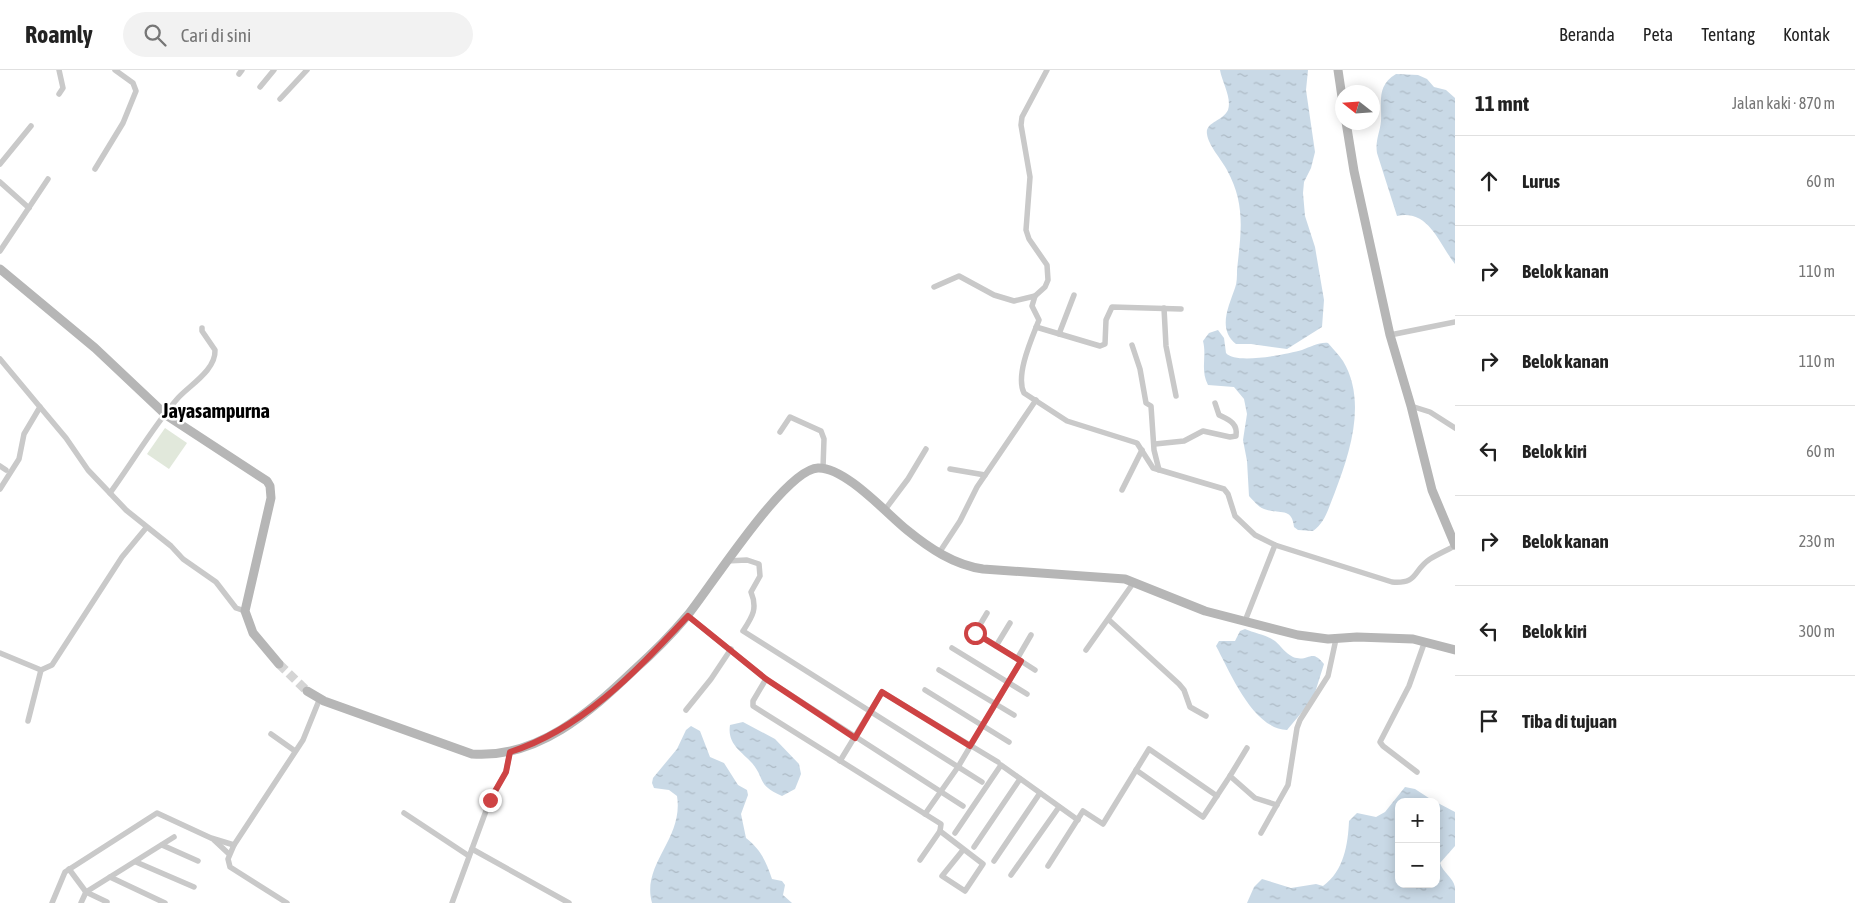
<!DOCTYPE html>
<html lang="id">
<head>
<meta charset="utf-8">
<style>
	body { margin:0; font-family:"Asap Condensed",sans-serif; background:#f2f2f2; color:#222 }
	.controls { position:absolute; right:15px; bottom:15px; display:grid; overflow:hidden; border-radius:10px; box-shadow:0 2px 12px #0003 }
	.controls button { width:45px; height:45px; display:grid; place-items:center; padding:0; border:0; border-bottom:1px solid #e0e0e0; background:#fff; color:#222; font:25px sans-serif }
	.compass { position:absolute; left:1335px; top:15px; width:45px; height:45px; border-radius:50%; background:#fff; box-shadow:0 2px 12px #0003; rotate:287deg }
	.stop { position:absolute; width:15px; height:15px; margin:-11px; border:4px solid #ce4344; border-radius:50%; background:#fff }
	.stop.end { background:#ce4344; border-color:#fff; box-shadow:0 1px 5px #0008 }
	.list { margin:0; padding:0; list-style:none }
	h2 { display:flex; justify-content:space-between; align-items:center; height:65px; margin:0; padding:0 20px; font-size:21px }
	h2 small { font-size:16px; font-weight:400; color:#767676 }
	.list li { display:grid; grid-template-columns:32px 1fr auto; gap:15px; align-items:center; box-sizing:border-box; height:90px; padding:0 20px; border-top:1px solid #e0e0e0 }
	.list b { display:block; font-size:19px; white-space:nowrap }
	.list em { font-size:16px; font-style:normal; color:#767676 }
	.icon { flex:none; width:28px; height:28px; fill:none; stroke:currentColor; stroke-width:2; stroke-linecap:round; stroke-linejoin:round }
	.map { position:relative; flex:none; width:1455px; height:833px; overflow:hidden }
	header { display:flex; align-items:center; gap:30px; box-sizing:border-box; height:70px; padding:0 25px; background:#fff; border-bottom:1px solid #e0e0e0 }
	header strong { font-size:24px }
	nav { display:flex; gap:28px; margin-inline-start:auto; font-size:18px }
	.search { width:350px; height:45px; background:#f2f2f2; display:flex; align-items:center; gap:12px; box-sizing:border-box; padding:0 18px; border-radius:28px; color:#767676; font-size:19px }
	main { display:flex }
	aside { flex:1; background:#fff }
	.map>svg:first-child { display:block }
</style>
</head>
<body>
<header>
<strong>Roamly</strong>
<div class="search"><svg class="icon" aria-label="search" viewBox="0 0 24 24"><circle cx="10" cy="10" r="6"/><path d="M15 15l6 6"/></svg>Cari di sini</div>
<nav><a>Beranda</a><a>Peta</a><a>Tentang</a><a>Kontak</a></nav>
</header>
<main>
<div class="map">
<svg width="1455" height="833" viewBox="0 0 1455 833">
	<defs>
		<pattern id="water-ripples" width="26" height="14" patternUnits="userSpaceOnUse" patternTransform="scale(1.25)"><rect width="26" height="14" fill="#c9d9e6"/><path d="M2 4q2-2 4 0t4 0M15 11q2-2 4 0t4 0" fill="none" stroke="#adbac5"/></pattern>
	</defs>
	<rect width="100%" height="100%" fill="#fff"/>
	<path fill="#e1e8db" d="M165 358 187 373 169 399 147 384Z"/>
	<g fill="url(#water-ripples)">
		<path d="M1220 0H1308L1306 20 1315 82 1311 98 1304 112 1303 123 1305 146 1315 177 1324 230 1322 257 1287 279 1251 274H1236C1217 259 1229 236 1235 218 1237 213 1237 206 1237 200 1241 162 1246 135 1227 100 1222 90 1208 75 1207 64 1205 52 1223 51 1228 40 1232 28 1222 12 1220 0Z"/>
		<path d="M1396 4 1418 5 1427 9 1434 17 1446 20 1455 28V194C1439 174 1429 139 1397 146L1377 83C1375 71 1380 62 1381 51 1382 32 1376 16 1396 4Z"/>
		<path d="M1218 260 1224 268 1226 283C1236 295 1287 284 1302 280 1311 277 1319 272 1328 273 1333 279 1339 285 1343 291 1367 331 1350 383 1335 422 1329 436 1326 452 1313 461L1298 460 1294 457C1292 436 1279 445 1264 439 1258 437 1253 430 1249 426L1247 391 1243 370 1247 344 1244 329 1234 317 1208 315C1200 300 1207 286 1203 271L1209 263Z"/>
		<path d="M1245 559C1254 563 1267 565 1275 571 1281 576 1285 583 1293 587 1309 593 1311 577 1324 594L1313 629 1287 660C1253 659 1230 602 1216 576L1219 571H1235L1240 561Z"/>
		<path d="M743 652 775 669 799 694 801 704 795 719 782 726C756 714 766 710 752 693 741 681 727 674 730 655Z"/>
		<path d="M691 656 700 661 710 687 724 693 738 715 747 720 748 725 741 744 746 768C761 780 766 791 772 809L782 811 785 815 783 825 792 833H652C641 794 684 769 677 726L669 720 654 718 652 713 653 708 677 679 686 660Z"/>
		<path d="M1405 717 1415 719 1435 732H1399V814H1436V732L1455 742V776L1440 793C1443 803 1453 807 1455 817 1455 821 1455 828 1455 833H1247L1254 817 1262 809 1291 818 1316 814 1323 816C1344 801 1348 774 1349 751L1357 743 1376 747 1385 742Z"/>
	</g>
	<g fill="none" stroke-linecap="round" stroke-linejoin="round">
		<path stroke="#d5d5d5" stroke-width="9" stroke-dasharray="9 4.5" stroke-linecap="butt" d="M279 594 307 621"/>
		<g stroke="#c9c9c9" stroke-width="5.5">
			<path d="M59 0 63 18 59 24"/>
			<path d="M239 4 242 0"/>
			<path d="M260 17 274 0"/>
			<path d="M280 29 307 0"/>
			<path d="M0 94 31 56"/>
			<path d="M95 99 123 53 136 21 133 13 115 0"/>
			<path d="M0 112 29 138"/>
			<path d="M0 181 48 109"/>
			<path d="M934 217 959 206 994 225 1014 231 1035 226 1045 217 1048 210 1047 195 1029 169 1026 160 1030 107 1021 55 1022 47 1047 0"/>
			<path d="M1035 226 1032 236 1039 250C1032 268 1015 305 1024 323L1067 351 1137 373 1153 398 1224 419 1228 424 1235 446 1255 465 1275 475 1392 512C1419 514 1412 501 1430 489 1438 484 1447 480 1455 476"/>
			<path d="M1164 238 1166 276 1176 326"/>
			<path d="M1036 257 1100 276 1105 274 1106 250 1112 237 1181 239"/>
			<path d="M1059 264 1074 225"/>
			<path d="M1390 265 1455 252"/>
			<path d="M1132 275 1140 299 1146 333 1151 336 1154 380 1159 400"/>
			<path d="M0 289 40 337 24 364 19 389 0 419"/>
			<path d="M1411 336 1430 342 1455 358"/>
			<path d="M40 337 66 368 88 400 126 440 171 476 183 489 216 512 236 538 245 541"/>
			<path d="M780 362 790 347 821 361 824 369 823 398"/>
			<path d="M1155 374 1184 371 1203 361 1230 367 1236 366C1238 353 1229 350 1219 345L1215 333"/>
			<path d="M0 396 6 400"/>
			<path d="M950 399 985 405"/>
			<path d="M1122 420 1142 380"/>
			<path d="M110 423C132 393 154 355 178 328 190 315 216 300 215 280L202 261V258"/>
			<path d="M884 441 908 409 926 379"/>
			<path d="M939 483 960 451 977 417 1036 330"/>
			<path d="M726 491 747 490 759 494 760 506 751 522C758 539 752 547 743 561L982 712"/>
			<path d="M688 546 766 609 963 736"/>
			<path d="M1109 550 1179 614 1184 620 1190 637 1206 646"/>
			<path d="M1245 551 1275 475"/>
			<path d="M968 558 1021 591"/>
			<path d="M975 563 987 543"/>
			<path d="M996 576 1010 553"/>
			<path d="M952 578 1027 624"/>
			<path d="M1086 580 1134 512"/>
			<path d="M0 583 41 600 52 595 122 487 146 458"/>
			<path d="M1017 589 1031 565"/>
			<path d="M939 600 1014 645"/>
			<path d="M766 609 753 631V636L941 754 940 761 920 790"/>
			<path d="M925 620 1009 672"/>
			<path d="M686 640 711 609 731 579"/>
			<path d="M28 651 41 600"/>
			<path d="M271 664 295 681"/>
			<path d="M1247 678 1230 706 1255 728 1277 735"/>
			<path d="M840 691 882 622 998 692"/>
			<path d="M1136 700 1203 747 1230 706"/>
			<path d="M1417 702 1383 676 1380 672 1409 616 1425 571"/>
			<path d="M404 743 469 786"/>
			<path d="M925 744 958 697 1021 591 1035 600"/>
			<path d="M940 761 983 794 965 821 942 806 963 780"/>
			<path d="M955 763 1001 695 1078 750"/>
			<path d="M1261 763 1288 715 1297 658 1300 650 1328 606 1336 569"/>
			<path d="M214 770 229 784"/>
			<path d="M162 775 198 791"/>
			<path d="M974 777 1020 709"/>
			<path d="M472 779 569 833"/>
			<path d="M994 791 1040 723"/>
			<path d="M136 792 194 817"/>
			<path d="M1048 796 1083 741 1103 754 1149 679 1217 726"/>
			<path d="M69 799 86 822 107 832"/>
			<path d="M1011 805 1059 737"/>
			<path d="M110 807 165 833"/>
			<path d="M52 833 65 802 157 743 211 768 234 775"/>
			<path d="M81 833 86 822 174 767"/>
			<path d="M287 833 230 797 228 789 234 775 303 670 320 628"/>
			<path d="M452 833 490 730 506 702 510 682"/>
		</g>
		<g stroke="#b6b6b6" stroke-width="9">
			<path d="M1338 0 1342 27"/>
			<path d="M1346 52 1354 101 1390 265 1411 336 1432 420 1455 475"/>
			<path d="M0 199 95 278 166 345 267 411 270 416 271 428 245 541 253 563 279 594"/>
			<path d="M307 621 324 631 472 684C538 689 590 642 634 600 653 583 671 565 687 546 710 518 785 399 818 398 845 397 886 443 907 460 929 478 954 495 983 499L1125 509 1205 541 1298 565 1328 569 1357 567 1413 569 1455 580"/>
		</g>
	</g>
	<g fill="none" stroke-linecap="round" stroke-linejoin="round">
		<path stroke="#ce4344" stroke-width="6" d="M490 730 506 702 510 682C583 659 637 600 688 546L766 609 855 668 882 622 970 676 1021 591 975 563"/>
	</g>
	<g text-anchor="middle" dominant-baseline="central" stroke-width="5" stroke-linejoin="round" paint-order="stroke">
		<g font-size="20" font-weight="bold" fill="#000" stroke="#fff">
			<text x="216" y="340">Jayasampurna</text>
		</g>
	</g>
</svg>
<div class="controls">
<button>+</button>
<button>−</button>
</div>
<svg class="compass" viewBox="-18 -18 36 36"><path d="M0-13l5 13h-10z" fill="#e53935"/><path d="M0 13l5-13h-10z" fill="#767676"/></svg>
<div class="stop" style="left:975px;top:563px"></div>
<div class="stop end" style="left:490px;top:730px"></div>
</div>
<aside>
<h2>11 mnt<small>Jalan kaki · 870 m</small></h2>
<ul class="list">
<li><svg class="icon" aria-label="ahead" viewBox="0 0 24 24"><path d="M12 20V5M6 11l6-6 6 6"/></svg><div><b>Lurus</b></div><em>60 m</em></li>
<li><svg class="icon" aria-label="right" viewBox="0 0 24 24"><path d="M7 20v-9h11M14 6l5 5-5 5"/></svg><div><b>Belok kanan</b></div><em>110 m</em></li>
<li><svg class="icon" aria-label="right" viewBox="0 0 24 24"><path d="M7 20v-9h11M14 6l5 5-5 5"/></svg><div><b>Belok kanan</b></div><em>110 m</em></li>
<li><svg class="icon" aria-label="left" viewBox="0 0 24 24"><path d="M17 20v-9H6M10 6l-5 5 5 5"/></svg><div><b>Belok kiri</b></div><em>60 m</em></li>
<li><svg class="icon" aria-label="right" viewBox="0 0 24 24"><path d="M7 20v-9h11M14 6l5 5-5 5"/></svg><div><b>Belok kanan</b></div><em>230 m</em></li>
<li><svg class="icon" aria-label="left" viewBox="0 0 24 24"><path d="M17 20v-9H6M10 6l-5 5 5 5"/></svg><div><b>Belok kiri</b></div><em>300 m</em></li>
<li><svg class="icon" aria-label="arrive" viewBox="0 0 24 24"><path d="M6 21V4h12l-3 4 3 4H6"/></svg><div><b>Tiba di tujuan</b></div></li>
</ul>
</aside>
</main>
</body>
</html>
